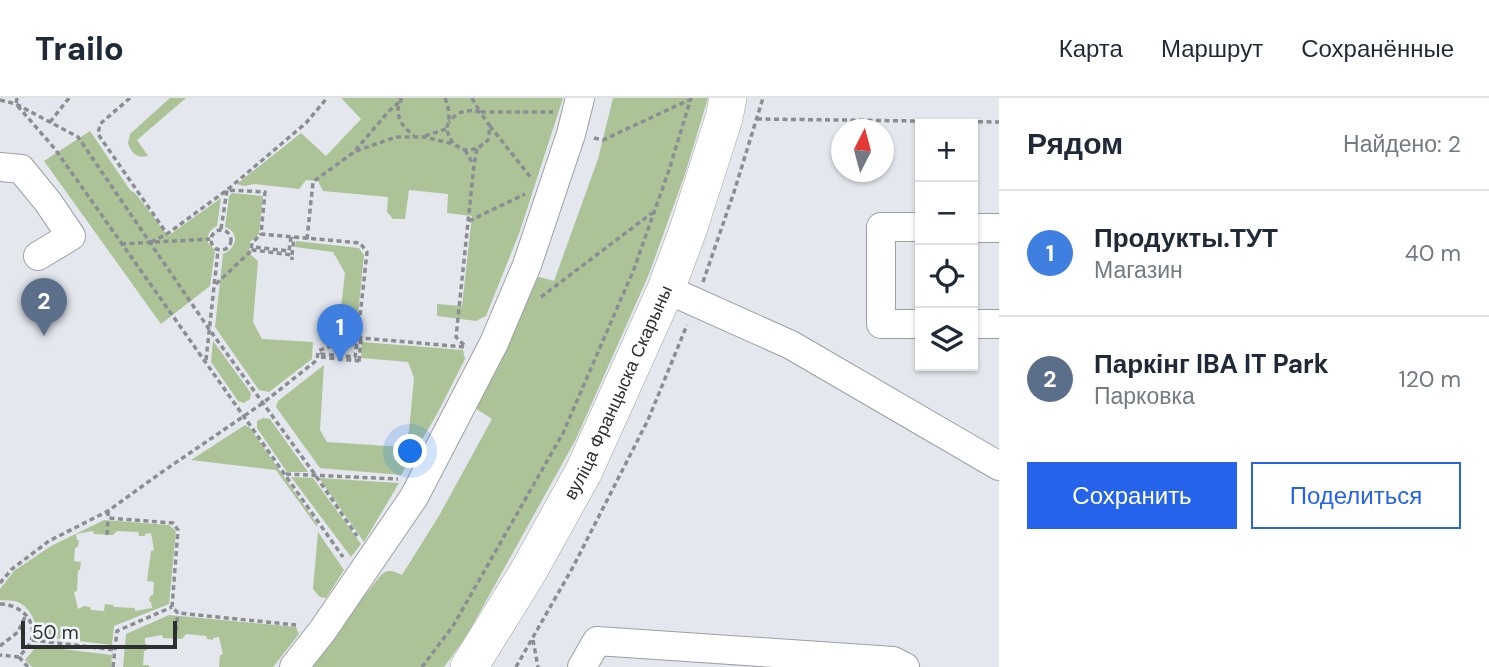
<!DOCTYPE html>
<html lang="ru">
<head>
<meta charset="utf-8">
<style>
	body { margin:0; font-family:"DM Sans",sans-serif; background:#f6f6f7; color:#1f2937 }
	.controls { position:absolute; right:21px; top:21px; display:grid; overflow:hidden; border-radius:0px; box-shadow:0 2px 5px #0004 }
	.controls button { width:63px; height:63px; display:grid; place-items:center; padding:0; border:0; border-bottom:2px solid #e0e1e3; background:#fff; color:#1f2937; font:35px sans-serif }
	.compass { position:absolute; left:831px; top:21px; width:63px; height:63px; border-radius:50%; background:#fff; box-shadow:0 2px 5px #0004; rotate:6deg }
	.scale { position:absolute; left:21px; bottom:18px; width:156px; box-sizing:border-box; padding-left:7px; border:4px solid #2d2f31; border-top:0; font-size:19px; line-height:24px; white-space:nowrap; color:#2d2f31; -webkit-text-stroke:5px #f1f6fb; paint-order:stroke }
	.you { position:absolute; left:411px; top:354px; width:24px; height:24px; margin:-18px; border:5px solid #fff; border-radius:50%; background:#1a73e8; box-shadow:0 0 0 10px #1a73e833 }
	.badge { display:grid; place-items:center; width:46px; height:46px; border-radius:50%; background:#2563eb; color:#fff; font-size:23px; font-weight:700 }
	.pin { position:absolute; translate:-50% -58px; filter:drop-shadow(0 2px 4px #0008) }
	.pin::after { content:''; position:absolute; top:37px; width:24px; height:21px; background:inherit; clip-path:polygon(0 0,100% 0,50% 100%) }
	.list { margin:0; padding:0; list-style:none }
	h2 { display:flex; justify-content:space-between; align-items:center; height:91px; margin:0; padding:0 28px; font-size:30px }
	h2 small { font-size:23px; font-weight:400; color:#747a83 }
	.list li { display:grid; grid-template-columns:46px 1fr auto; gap:21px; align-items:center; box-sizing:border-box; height:126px; padding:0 28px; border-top:2px solid #e0e1e3 }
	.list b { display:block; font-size:26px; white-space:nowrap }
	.list p { margin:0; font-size:23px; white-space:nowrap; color:#747a83 }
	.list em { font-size:23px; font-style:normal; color:#747a83 }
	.actions { display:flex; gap:14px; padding:21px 28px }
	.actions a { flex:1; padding:16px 0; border:2px solid #2563eb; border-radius:0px; text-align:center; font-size:24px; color:#2563eb }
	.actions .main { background:#2563eb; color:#fff }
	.icon { flex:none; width:38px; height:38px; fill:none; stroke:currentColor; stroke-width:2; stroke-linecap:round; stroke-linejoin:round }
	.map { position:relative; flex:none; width:999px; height:569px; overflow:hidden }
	header { display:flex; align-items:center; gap:42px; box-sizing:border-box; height:98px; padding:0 35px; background:#fff; border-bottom:2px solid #e0e1e3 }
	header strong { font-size:33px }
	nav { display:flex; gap:38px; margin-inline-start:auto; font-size:24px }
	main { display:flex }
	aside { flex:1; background:#fff }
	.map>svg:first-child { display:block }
</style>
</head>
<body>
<header>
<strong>Trailo</strong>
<nav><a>Карта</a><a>Маршрут</a><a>Сохранённые</a></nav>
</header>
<main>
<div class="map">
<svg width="999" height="569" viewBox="0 0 999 569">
	<rect width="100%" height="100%" fill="#e4e8ee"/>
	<g fill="#acc398" fill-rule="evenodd">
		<path d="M170 0H186L137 42 148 58C137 61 131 55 128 45L130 36Z"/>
		<path d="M341 0H563L520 133 486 218 476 223 437 218V206L462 208 472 118 447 115 448 96 409 92 405 121H393L387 114 388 99 323 93 318 83 306 82 299 91 255 86 244 88 237 86 301 35 326 58 361 21Z"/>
		<path d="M613 0H708L685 76 649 176 576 341 466 539 444 569H307L381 477C389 470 394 474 402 477L440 416 492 321 478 312 476 309 535 180 539 179 554 183 598 61Z"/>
		<path d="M90 33 130 92 135 95 168 138 221 100 217 128C209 133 207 136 208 145L215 152 210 188 161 226 44 63Z"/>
		<path d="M232 95 263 98 259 136 250 144 249 155 258 163 253 224 262 241 313 244 312 261 269 294 259 292 215 229 223 156C237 151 240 134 225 129L229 98Z"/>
		<path d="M296 143 359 150 364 157 356 236 338 234 345 175 333 154 295 149Z"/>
		<path d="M213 243 251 295 250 301 244 305 238 303 211 264Z"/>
		<path d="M362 244 463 252 465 261 437 316 401 377 320 370 276 309 278 303 324 267 320 332 327 344 403 349 409 333 414 280 408 264 361 260Z"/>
		<path d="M263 320 270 321 308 374H287L257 330V323Z"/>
		<path d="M245 327 250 330 317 426V429L276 372 191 362Z"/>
		<path d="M291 379 313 380 361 446 351 459Z"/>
		<path d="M319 380 399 385 364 444Z"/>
		<path d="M104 422 169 427 176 433 169 506 114 528 112 547 38 538C36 525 32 511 18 504 13 502 5 503 0 502V491L14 473 51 448ZM93 433 94 436 113 437 117 433 138 434 139 438H145V436L151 435 154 452 151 453 147 483 154 484 153 497 150 498 149 503 151 504 152 510 135 513V510L114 509 113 507 105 506 104 513 91 512 90 509 84 508 78 511 74 494 77 493 78 472H80L81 464 74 463 75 450 78 449 79 442H77L76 436Z"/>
		<path d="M318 434 344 472 326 500 320 499 313 491Z"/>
		<path d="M169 517 296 529 299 536 273 569H219L220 557 223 556 219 539 213 540V542L207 541 206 538 186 536 182 541 163 540 162 537 145 540V546H147V552L144 553 143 567H149V569H123L126 536Z"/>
		<path d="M37 548 112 557 111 569H32L25 562Z"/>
	</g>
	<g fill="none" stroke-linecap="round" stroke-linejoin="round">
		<defs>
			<g id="minor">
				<path d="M0 69 21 71 48 104 71 138 38 158"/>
				<path d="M920 129H881V226H920"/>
				<path d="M973 130H999"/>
				<path d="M666 191 791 247 999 368"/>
				<path d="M973 226H999"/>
				<path d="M294 569 323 532 414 399 494 245 527 167 571 36 580 0"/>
				<path d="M582 569 597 543 893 563 905 569"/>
			</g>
			<g id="major">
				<path id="s1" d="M469 569 528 474 584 373 666 191 688 132 724 20 728 0"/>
			</g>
		</defs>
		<use href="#minor" stroke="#9ca0a5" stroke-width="30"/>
		<use href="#major" stroke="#9ca0a5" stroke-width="38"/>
		<g stroke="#8a8d91" stroke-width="3.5" stroke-dasharray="5 3.5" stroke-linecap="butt">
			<path d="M17 0 16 6 55 51 343 459"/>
			<path d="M130 0 100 26 98 36 167 136"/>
			<path d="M402 0C393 15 401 29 414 37"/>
			<path d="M445 0C449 11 451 20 446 31L453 46 465 52 477 51 488 42 490 28 480 14C466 11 458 13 449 24"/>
			<path d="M472 0 480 14H553"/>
			<path d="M0 2 16 6 78 39 209 231 316 378 357 438"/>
			<path d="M757 21 999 24"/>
			<path d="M50 24 69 0"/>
			<path d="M490 28 532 81"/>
			<path d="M425 38 446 31"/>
			<path d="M594 40 603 42 689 2"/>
			<path d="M465 52 473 66"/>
			<path d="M356 53 396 39H425L453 46"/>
			<path d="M469 123 525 96"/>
			<path d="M221 131 227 92 265 94 261 136 360 145 367 154 358 237 361 240 465 249 466 250"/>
			<circle cx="221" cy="142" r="10"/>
			<path d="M291 139 289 153 254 149 253 152 292 157V162"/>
			<path d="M307 141 313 84 354 54 389 13 398 5 399 0"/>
			<path d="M151 144 167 136 227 92 306 25 327 0"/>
			<path d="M121 146 210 141"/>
			<path d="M292 157 294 139"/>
			<path d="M703 184 734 94 763 0"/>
			<path d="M216 186 251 153 252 145 261 136"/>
			<path d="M541 199 652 115"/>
			<path d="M464 247 456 239 474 67 477 51"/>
			<path d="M206 262 218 152"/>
			<path d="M359 263 361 240"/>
			<path d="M286 376 398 381"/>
			<path d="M108 413V420L173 425 178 432 172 509 178 515 296 527"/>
			<path d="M107 437 108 420"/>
			<path d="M0 485 12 471 49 443 108 413 162 374 263 305 317 262 318 253 358 237 355 259 321 256 320 259 359 263V267"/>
			<path d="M0 506C18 506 36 520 32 540 30 547 23 554 19 559L0 557"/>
			<path d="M175 541 178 515"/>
			<path d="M32 542 115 552"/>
			<path d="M533 542 538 569"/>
			<path d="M0 548 18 534 26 517"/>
			<path d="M19 559 28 569"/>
			<path d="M113 569 117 533 172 509"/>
			<path d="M422 569 453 528 563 335 634 171 669 72 691 0"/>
			<path d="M516 569 573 469 648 322 687 227"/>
		</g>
		<use href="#minor" stroke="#fff" stroke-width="28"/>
		<use href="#major" stroke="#fff" stroke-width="37"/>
	</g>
	<g text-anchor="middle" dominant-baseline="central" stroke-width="7" stroke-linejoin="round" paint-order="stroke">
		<g font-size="18" fill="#2d2f31" stroke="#f1f6fb">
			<text stroke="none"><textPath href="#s1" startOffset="313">вуліца Францыска Скарыны</textPath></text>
		</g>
	</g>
</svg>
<div class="controls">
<button>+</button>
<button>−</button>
<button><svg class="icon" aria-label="locate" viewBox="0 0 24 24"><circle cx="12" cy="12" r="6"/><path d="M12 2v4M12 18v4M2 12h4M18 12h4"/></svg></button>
<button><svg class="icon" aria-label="layers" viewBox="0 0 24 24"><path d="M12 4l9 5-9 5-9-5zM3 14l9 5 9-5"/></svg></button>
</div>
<svg class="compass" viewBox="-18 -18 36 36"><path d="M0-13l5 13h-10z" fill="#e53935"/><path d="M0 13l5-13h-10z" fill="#747a83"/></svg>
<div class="scale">50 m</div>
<div class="you"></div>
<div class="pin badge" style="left:340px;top:264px;background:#3f7fe0">1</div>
<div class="pin badge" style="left:44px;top:238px;background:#5c6f8a">2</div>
</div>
<aside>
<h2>Рядом<small>Найдено: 2</small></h2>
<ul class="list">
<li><span class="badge" style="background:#3f7fe0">1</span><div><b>Продукты.ТУТ</b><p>Магазин</p></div><em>40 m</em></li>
<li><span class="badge" style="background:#5c6f8a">2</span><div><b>Паркінг IBA IT Park</b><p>Парковка</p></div><em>120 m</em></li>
</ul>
<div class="actions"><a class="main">Сохранить</a><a>Поделиться</a></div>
</aside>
</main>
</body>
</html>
